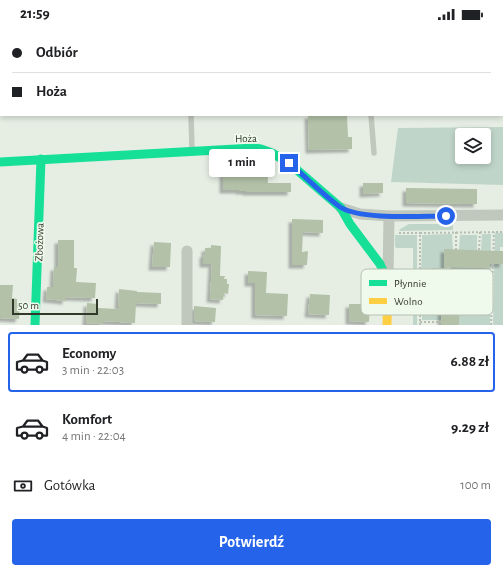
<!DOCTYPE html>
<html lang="pl">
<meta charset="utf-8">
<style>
:root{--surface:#fff;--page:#f6f6f6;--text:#202124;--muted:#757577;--line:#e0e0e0;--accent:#2563eb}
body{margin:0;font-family:"Alegreya Sans",sans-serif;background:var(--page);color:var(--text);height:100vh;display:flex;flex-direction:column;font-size:15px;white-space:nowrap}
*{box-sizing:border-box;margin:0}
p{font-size:13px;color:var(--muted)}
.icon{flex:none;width:22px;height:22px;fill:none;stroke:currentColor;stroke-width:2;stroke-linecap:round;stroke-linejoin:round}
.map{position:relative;height:297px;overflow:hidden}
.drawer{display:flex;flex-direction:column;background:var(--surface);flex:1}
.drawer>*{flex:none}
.banner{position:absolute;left:0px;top:0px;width:503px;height:88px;box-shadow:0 2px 6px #0003;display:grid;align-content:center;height:88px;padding:0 12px;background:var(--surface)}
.controls{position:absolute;left:455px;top:100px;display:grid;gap:8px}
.controls a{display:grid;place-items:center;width:36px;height:36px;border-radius:4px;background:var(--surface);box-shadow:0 2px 6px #0003;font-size:20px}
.scale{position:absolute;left:12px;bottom:10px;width:86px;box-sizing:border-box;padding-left:4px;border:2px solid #31392b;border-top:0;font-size:11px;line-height:14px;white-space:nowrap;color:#31392b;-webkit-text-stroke:3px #effaed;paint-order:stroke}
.end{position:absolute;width:18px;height:18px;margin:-9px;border:5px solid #2563eb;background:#fff;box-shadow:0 0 0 2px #fff}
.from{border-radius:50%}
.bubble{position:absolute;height:28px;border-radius:4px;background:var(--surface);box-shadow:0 2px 6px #0003;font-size:13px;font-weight:700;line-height:28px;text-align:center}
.banner b{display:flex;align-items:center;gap:14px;height:38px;font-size:15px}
.banner b+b{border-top:1px solid var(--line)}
.banner i{width:10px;height:10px;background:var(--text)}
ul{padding:7px 0 0;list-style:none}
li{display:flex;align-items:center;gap:12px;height:60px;margin:0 8px 6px;padding:0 4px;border:2px solid transparent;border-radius:4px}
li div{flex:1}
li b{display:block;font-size:15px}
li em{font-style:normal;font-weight:700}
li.on{border-color:var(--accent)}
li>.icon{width:36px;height:36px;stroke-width:1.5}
.pay{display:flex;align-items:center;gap:10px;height:44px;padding:0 12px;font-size:15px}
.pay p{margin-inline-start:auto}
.primary-button{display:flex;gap:8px;margin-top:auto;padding:8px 12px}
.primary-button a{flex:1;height:46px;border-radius:4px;background:var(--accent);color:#fff;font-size:16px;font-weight:700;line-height:46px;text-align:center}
.status{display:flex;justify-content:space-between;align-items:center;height:28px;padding:0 20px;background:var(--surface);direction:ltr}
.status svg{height:11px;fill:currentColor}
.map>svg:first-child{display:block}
.green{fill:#c0d5ca;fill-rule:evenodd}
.building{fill:#b2c1a7;filter:url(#shadow)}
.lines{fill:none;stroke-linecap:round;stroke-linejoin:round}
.path{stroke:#b6beb4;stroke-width:2;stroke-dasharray:2 2;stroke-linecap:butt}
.lane{stroke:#c0c7bd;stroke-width:5.5}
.street{stroke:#c0c7bd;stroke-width:11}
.fast{stroke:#16e098;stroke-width:9}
.slow{stroke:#ffcf43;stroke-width:9}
.route{stroke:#2563eb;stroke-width:5}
.labels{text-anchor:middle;stroke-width:3.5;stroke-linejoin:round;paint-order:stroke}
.street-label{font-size:11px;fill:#31392b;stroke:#effaed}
.key{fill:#effaed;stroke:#b6c0b3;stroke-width:1}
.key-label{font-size:11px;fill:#31392b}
</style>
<div class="status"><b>21:59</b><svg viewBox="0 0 49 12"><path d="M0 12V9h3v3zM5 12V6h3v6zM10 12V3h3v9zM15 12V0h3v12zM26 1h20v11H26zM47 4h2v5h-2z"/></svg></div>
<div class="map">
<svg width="503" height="297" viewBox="0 0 503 297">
<defs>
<filter id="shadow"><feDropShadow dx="-3.5" dy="3.5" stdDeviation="1" flood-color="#0004"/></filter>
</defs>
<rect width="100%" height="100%" fill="#e6eee4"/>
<g class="green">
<polygon points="10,0 503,0 503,26 502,26 502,1 10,1"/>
<path d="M 503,99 L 503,157 L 391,154 L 398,100 ZM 462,107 L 484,107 L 484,129 L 462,129 Z"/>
<polygon points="409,196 453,196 453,202 399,203 400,201"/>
<polygon points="495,205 503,205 503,219 500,219 500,236 503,236 503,297 493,297"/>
<polygon points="452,206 453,222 444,222 444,241 433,240 432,249 421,249 422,207"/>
<polygon points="482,206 491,206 490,263 422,262 422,254 432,254 432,259 450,260 451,239 489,240 490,223 481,222"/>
<polygon points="395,207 417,207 417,247 413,247 413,220 396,220 395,218"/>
<polygon points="460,207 477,207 477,222 459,222"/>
<polygon points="422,265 490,266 490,297 459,297 459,269 442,269 441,278 422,277"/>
<rect x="413" y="266" width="4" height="31"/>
<polygon points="422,282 441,283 441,292 422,292"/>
</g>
<g class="building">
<polygon points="308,87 347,87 348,109 352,109 352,121 309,122"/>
<polygon points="267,135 268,155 291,155 291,164 246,164 246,163 239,163 239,162 223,162 223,136"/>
<polygon points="363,155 383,155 383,165 363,166"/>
<polygon points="406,160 477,161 477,176 406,175"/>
<polygon points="292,191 323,192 323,205 303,204 302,224 308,223 307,237 292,237"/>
<polygon points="58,212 74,212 74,240 77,240 76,254 96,255 95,270 66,269 66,273 46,271 47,259 53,259 54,239 58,239"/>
<polygon points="154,214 171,215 170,239 152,239"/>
<polygon points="211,217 221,218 220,248 225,248 224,251 227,251 227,256 229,256 228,266 224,265 223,272 210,271 212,236 203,236 203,226 205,226 205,220 211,220"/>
<polygon points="444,221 503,223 503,236 490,236 489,240 444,239"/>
<polygon points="432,240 451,241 450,269 460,269 459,297 441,297 442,260 432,259"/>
<polygon points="248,243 267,244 266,265 288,266 287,288 255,287 255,255 248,255"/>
<polygon points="0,257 13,257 12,270 17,271 17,275 20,275 19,291 0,290"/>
<polygon points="119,261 137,263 137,264 161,265 161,276 136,275 135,295 103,293 103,296 86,295 87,275 98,276 98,280 118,281"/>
<polygon points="310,266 330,267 329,287 308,286"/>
<polygon points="349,276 370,276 369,294 349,293"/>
<polygon points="194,278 216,280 215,294 194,293"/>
</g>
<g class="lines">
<g class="path">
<polyline points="25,0 25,1"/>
<polyline points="115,0 115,1"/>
<polyline points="218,0 218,1"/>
<polyline points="368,1 368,0"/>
<polyline points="502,18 503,18"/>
<polyline points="456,204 456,222"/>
<polyline points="399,205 420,205"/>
<polyline points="479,222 480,204"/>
<polyline points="420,251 432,251"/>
<polyline points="420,263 492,264"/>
<polyline points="420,279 441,280"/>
<polyline points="420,294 441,294"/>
<polyline points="420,297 420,205 503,204"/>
<polyline points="491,297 494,204"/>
</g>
<g class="lane">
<polyline points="191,87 192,122"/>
<polyline points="371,87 374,125"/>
</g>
<g class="street">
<polyline points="341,180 360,186 389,188 503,187"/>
<polyline points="388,249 389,188"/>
<polyline points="187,297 187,223"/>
</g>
<g class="fast">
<polyline points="0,134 254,120 261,121 272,125 289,135 341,180 350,196 380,236 384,245"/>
<polyline points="35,297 41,131"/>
</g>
<polyline class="slow" points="384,245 388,253 387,297"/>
</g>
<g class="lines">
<path class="route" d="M 289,135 C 306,149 322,166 340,179 C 360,192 420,188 446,188"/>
</g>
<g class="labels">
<g class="street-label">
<text transform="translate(246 110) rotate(-1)" y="4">Hoża</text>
<text transform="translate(39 214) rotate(-88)" y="4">Zbożowa</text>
</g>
</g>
<rect x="361" y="241" width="132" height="46" rx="6" class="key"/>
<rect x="369" y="252" width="18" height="6" fill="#16e098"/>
<rect x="369" y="270" width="18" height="6" fill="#ffcf43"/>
<g class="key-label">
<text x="394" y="259">Płynnie</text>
<text x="394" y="277">Wolno</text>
</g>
</svg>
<div class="controls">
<a><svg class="icon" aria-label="layers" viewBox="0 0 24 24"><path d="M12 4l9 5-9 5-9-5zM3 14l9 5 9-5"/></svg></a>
</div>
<div class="scale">50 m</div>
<i class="end from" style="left:446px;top:188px"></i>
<i class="end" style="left:289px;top:135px"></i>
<div class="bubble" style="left:209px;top:121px;width:66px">1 min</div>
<div class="banner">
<b><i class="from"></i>Odbiór</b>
<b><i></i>Hoża</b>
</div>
</div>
<section class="drawer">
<ul>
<li class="on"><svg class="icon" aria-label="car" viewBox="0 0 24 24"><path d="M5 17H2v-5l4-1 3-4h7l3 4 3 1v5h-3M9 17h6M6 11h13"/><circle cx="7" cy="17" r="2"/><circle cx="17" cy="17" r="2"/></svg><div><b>Economy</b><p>3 min · 22:03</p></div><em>6.88 zł</em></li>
<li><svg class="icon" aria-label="car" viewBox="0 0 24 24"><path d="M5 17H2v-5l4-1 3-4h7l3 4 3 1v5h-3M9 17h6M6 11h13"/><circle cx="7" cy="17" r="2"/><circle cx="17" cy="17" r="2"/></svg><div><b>Komfort</b><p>4 min · 22:04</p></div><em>9.29 zł</em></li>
</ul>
<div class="pay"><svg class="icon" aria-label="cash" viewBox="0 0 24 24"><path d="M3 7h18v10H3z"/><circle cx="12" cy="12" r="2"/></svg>Gotówka<p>100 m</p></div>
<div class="primary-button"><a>Potwierdź</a></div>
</section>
